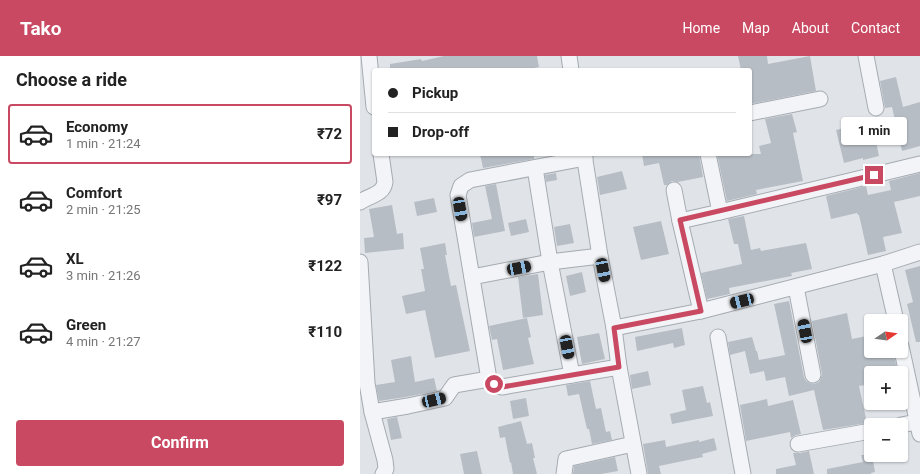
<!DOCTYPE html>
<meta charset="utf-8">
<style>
:root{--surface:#fff;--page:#f6f6f6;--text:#222;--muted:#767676;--line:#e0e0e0;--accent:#c94962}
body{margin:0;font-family:Roboto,sans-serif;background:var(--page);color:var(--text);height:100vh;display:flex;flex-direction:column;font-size:15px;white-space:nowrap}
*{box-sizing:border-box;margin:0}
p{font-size:13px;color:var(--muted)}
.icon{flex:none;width:22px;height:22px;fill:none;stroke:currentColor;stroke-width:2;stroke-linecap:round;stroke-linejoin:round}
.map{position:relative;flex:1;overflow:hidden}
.side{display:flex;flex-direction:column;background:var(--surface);width:360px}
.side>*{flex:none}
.top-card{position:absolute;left:12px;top:12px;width:380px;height:88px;border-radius:4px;box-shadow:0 1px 3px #0004;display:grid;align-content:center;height:88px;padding:0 16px;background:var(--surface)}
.needle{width:26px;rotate:77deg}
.tools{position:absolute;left:504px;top:258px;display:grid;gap:8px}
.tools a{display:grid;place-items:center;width:44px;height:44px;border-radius:4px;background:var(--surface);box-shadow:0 1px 3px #0004;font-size:20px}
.end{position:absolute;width:18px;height:18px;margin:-9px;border:5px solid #c94962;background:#fff;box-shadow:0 0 0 2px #fff}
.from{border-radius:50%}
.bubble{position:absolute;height:28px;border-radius:4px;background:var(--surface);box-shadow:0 1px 3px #0004;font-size:13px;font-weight:700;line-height:28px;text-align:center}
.car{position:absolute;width:12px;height:24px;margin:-12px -6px;border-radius:5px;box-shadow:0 0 3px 1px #0007;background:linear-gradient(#222 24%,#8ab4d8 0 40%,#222 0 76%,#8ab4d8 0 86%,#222 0)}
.top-card b{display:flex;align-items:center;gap:14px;height:38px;font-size:15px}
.top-card b+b{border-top:1px solid var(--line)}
.top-card i{width:10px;height:10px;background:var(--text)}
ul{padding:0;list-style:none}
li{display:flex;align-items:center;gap:12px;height:60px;margin:0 8px 6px;padding:0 8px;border:2px solid transparent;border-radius:4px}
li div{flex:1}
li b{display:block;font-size:15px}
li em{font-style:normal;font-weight:700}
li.current{border-color:var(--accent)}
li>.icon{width:36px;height:36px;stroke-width:1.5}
h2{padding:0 16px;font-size:18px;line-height:48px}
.cta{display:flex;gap:8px;margin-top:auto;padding:8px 16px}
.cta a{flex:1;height:46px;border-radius:4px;background:var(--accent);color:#fff;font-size:16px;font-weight:700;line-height:46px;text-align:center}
header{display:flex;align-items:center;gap:24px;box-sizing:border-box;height:56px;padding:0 20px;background:var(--accent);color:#fff}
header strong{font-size:19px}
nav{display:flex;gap:22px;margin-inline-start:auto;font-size:14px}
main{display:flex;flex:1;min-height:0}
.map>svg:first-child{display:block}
.building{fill:#b7bdc5}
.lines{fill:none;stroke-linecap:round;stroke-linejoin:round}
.minor-casing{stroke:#a5abb2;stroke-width:17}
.minor{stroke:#f3f4f7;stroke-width:15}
.route{stroke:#c94962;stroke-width:5}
</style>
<header>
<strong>Tako</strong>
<nav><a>Home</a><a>Map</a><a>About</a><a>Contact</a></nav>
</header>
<main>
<section class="side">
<h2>Choose a ride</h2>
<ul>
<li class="current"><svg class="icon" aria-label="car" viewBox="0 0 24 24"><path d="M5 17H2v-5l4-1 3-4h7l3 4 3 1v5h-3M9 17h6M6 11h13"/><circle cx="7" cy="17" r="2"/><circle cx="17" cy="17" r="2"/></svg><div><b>Economy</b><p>1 min · 21:24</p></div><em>₹72</em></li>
<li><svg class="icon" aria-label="car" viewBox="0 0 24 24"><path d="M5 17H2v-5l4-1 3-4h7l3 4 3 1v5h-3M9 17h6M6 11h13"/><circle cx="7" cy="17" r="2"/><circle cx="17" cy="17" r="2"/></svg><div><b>Comfort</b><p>2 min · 21:25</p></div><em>₹97</em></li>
<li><svg class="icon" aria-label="car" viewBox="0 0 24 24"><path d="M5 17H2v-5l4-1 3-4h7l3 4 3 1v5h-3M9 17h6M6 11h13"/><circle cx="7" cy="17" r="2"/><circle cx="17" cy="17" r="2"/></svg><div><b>XL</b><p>3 min · 21:26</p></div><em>₹122</em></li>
<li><svg class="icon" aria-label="car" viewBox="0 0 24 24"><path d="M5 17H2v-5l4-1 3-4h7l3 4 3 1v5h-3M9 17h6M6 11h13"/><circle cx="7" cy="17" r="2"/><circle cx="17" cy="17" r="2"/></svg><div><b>Green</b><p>4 min · 21:27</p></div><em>₹110</em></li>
</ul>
<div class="cta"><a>Confirm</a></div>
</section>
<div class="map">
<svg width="560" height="418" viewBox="0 0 560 418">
<rect width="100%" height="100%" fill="#e0e4e8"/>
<g class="building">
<polygon points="84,0 177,0 179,11 164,14 158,14 158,12 148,14 30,14 30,8 61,3 62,5"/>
<polygon points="378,0 407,0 408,8 450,0 456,35 390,48 390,14 381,14"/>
<polygon points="536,21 543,51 560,46 560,90 542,95 532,51 525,52 520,25"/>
<polygon points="432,58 437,76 433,77 443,125 396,134 397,138 367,145 357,98 401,98 399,90 411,87 405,63"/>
<polygon points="489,71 491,77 513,72 519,100 503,104 503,102 484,107 476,74"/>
<polygon points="120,98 174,98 174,103 123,112"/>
<polygon points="282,98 339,98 343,121 318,126 312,125 307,129 304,129 299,107 284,110"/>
<polygon points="262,115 267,133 240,139 237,121"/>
<polygon points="196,117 197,124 186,126 185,119"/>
<polygon points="560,117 560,140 534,146 542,177 523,181 526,195 508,199 499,159 498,159 497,157 471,163 466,140 506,130 508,139 531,134 529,125"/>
<polygon points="136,128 145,175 114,181 112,167 132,163 125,130"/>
<polygon points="74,142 77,156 57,160 54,146"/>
<polygon points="32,149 37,178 43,177 44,193 5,197 4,182 14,181 9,153"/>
<polygon points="384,160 391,194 400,192 401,195 446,187 452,213 431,217 432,220 369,232 370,238 347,243 341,217 382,208 378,188 374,188 368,163"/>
<polygon points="166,163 169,176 151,180 148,167"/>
<polygon points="301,165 309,198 281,204 273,171"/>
<polygon points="210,168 214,187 197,190 194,171"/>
<polygon points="85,187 87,199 85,199 91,230 96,229 110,295 75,302 65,254 46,258 42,240 65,235 61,213 64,213 60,192"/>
<polygon points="560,210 560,286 556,286 547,248 553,246 545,214"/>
<polygon points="222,216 226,236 210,240 206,220"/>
<polygon points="178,218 183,259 163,262 158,221"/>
<polygon points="429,245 444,321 446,325 450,327 454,328 459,326 461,322 462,318 452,265 487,257 492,283 511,279 511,295 533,295 538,317 511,317 511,328 499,330 507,367 463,374 454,334 429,340 425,321 406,325 404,315 390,318 385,295 370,299 368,286 392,281 396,295 397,295 399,304 425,299 414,248"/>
<polygon points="167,262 171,281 168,282 174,308 143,314 137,283 132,284 129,270"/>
<polygon points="322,272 325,289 314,292 313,287 277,295 275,281"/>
<polygon points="239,277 245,303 222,308 217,281"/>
<polygon points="51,300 55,326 74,322 77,335 46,341 19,345 16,329 35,326 31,304"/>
<polygon points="288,315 291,329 272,333 270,319"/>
<polygon points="230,325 236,353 241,352 246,376 250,375 252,384 232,388 229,373 227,373 219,338 208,340 206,329"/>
<polygon points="343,330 347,347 350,346 353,360 312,368 310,358 326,354 322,334"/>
<polygon points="166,342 169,360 153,363 150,345"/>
<polygon points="407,343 408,350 433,344 441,378 436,379 431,382 430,376 386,385 380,349"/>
<polygon points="37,361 42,382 31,384 27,363"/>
<polygon points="161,365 167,388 172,387 175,402 173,402 177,418 153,418 151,406 150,407 145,381 140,382 138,371"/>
<polygon points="354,382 357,394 342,398 343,401 299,410 301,418 288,418 283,388 305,384 306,391 339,384 339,386"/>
<polygon points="117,395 122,418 104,418 100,398"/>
<polygon points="449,395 454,418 416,418 416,413 436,409 433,397 440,397"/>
<polygon points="501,399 512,399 515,416 511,417 511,418 467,418 467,413 503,406"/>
<polygon points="255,401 258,415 241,418 213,418 214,410"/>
</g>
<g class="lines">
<g class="minor-casing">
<g id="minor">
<polyline points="9,0 14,51"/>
<polyline points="209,0 211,14"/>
<polyline points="506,0 516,52"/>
<polyline points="390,57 460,43"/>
<polyline points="224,98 240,200 254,272 341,255 523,208 560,196"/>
<polyline points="225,102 110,124 101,130 98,139 129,323 134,329 142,331 259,311"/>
<polyline points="175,112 190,206 212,319"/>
<polyline points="314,134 320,165"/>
<path d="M 0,146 C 10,139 23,139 25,126 L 21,98"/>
<polyline points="360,156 560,108"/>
<polyline points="0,206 7,327 12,356 25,404 26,413 23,418"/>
<polyline points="523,208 536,265"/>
<polyline points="112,221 190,206 240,200"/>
<polyline points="436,231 453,319"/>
<polyline points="341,255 320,165 360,156 348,98"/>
<polyline points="254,272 259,311 279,418"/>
<polyline points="358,281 383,418"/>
<polyline points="541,290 560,378"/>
<polyline points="12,356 48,350 85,342 94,329 129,323"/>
<polyline points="541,369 557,366"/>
<polyline points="438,388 511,375"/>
<polyline points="204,418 206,403 273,388"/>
</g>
</g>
<use href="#minor" class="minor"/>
</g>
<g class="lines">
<polyline class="route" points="134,328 142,331 259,311 254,272 341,255 320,164 514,119"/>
</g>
</svg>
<div class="tools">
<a><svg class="needle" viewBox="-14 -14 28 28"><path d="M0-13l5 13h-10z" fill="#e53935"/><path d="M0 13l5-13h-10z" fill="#767676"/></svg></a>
<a>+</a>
<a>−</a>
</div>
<i class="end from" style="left:134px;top:328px"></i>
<i class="end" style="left:514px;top:119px"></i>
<div class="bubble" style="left:481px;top:61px;width:66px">1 min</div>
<i class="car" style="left:100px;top:153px;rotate:170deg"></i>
<i class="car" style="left:159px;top:212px;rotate:79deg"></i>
<i class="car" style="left:243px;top:214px;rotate:169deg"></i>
<i class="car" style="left:382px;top:245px;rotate:256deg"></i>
<i class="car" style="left:445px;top:275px;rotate:349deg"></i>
<i class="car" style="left:207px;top:291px;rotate:169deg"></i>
<i class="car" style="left:74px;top:344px;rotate:77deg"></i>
<div class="top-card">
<b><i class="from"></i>Pickup</b>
<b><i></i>Drop-off</b>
</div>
</div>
</main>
